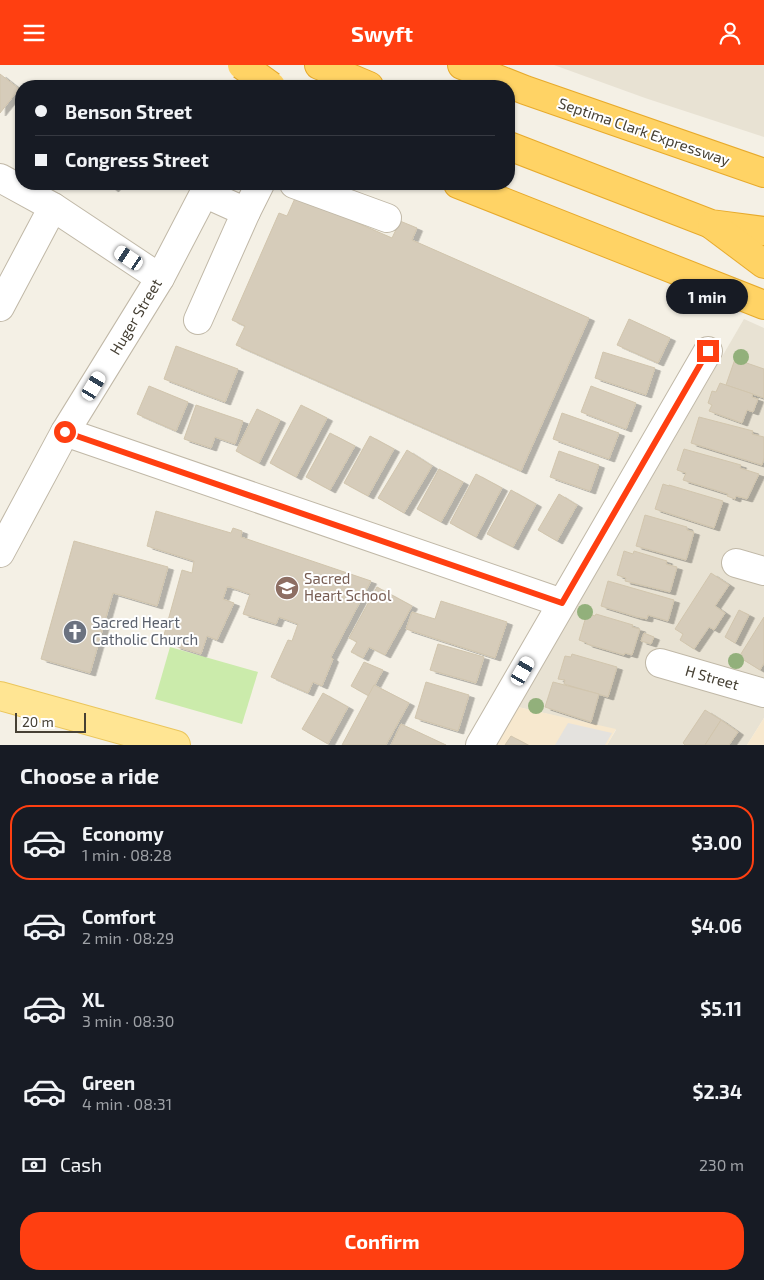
<!DOCTYPE html>
<meta charset="utf-8">
<style>
:root{--surface:#171b24;--page:#20242c;--text:#f1f3f6;--muted:#9ea1a6;--line:#363941;--accent:#ff3f11}
body{margin:0;font-family:"Exo 2",sans-serif;background:var(--page);color:var(--text);height:100vh;display:flex;flex-direction:column;font-size:19px;white-space:nowrap}
*{box-sizing:border-box;margin:0}
p{font-size:16px;color:var(--muted)}
.icon{flex:none;width:28px;height:28px;fill:none;stroke:currentColor;stroke-width:2;stroke-linecap:round;stroke-linejoin:round}
.map{position:relative;height:680px;overflow:hidden}
.sheet{display:flex;flex-direction:column;background:var(--surface);flex:1}
.sheet>*{flex:none}
.hud{position:absolute;left:15px;top:15px;width:500px;height:110px;border-radius:20px;box-shadow:0 1px 4px #0004;display:grid;align-content:center;height:110px;padding:0 20px;background:var(--surface)}
.scale{position:absolute;left:15px;bottom:12px;width:71px;box-sizing:border-box;padding-left:5px;border:2px solid #464034;border-top:0;font-size:14px;line-height:18px;white-space:nowrap;color:#464034;-webkit-text-stroke:4px #fff;paint-order:stroke}
.end{position:absolute;width:22px;height:22px;margin:-11px;border:6px solid #ff3f11;background:#fff;box-shadow:0 0 0 2px #fff}
.from{border-radius:50%}
.bubble{position:absolute;height:35px;border-radius:18px;background:var(--surface);box-shadow:0 1px 4px #0004;font-size:16px;font-weight:700;line-height:35px;text-align:center}
.car{position:absolute;width:15px;height:30px;margin:-15px -8px;border-radius:6px;box-shadow:0 0 4px 1px #0007;background:linear-gradient(#fff 24%,#345 0 40%,#fff 0 76%,#345 0 86%,#fff 0)}
.hud b{display:flex;align-items:center;gap:18px;height:48px;font-size:19px}
.hud b+b{border-top:1px solid var(--line)}
.hud i{width:12px;height:12px;background:var(--text)}
ul{padding:0;list-style:none}
li{display:flex;align-items:center;gap:15px;height:75px;margin:0 10px 8px;padding:0 10px;border:2px solid transparent;border-radius:20px}
li div{flex:1}
li b{display:block;font-size:19px}
li em{font-style:normal;font-weight:700}
li.current{border-color:var(--accent)}
li>.icon{width:45px;height:45px;stroke-width:1.5}
h2{padding:0 20px;font-size:22px;line-height:60px}
.pay{display:flex;align-items:center;gap:12px;height:55px;padding:0 20px;font-size:19px}
.pay p{margin-inline-start:auto}
.primary-button{display:flex;gap:10px;margin-top:auto;padding:10px 20px}
.primary-button a{flex:1;height:58px;border-radius:20px;background:var(--accent);color:#fff;font-size:20px;font-weight:700;line-height:58px;text-align:center}
header{display:flex;justify-content:space-between;align-items:center;height:65px;padding:0 20px;background:var(--accent);color:#fff;font-size:22px;font-weight:700}
.map>svg:first-child{display:block}
.residential{fill:#e8e2d3}
.commercial{fill:#f7e8ce}
.green{fill:#cbebab}
.parking{fill:#e4e2de}
.building{fill:#d6ccba;stroke:#d1c5ad;filter:url(#shadow)}
.lines{fill:none;stroke-linecap:round;stroke-linejoin:round}
.minor-casing{stroke:#c0b8a7;stroke-width:30}
.major-casing{stroke:#ebc65c;stroke-width:30}
.highway-casing{stroke:#e7aa2c;stroke-width:30}
.minor{stroke:#fff;stroke-width:28}
.major{stroke:#ffe593;stroke-width:28}
.highway{stroke:#ffd365;stroke-width:28}
.highway-bridge-casing{stroke:#e7aa2c;stroke-width:30;stroke-linecap:butt}
.highway-bridge{stroke:#ffd365;stroke-width:28}
.tree{fill:#92b07b}
.route{stroke:#ff3f11;stroke-width:6}
.labels{text-anchor:middle;stroke-width:4;stroke-linejoin:round;paint-order:stroke}
.street-label{font-size:15px;fill:#464034;stroke:#fff}
.education-label{font-size:15px;fill:#785e54;stroke:#fff;text-anchor:start}
.worship-label{font-size:15px;fill:#5b616d;stroke:#fff;text-anchor:start}
</style>
<header><svg class="icon" aria-label="menu" viewBox="0 0 24 24"><path d="M4 6h16M4 12h16M4 18h16"/></svg>Swyft<svg class="icon" aria-label="person" viewBox="0 0 24 24"><circle cx="12" cy="8" r="4"/><path d="M4 21q1-7 8-7t8 7"/></svg></header>
<div class="map">
<svg width="764" height="680" viewBox="0 0 764 680">
<defs>
<filter id="shadow"><feDropShadow dx="5.5" dy="3" stdDeviation="0" flood-color="#0004"/></filter>
</defs>
<rect width="100%" height="100%" fill="#f4f0e5"/>
<g class="residential">
<polygon points="554,0 764,0 764,72 645,33"/>
<polygon points="744,254 764,263 764,491 740,484 731,506 764,516 764,653 747,680 607,680 616,665 518,642"/>
</g>
<g class="commercial">
<polygon points="518,642 616,664 607,680 496,680"/>
<polygon points="764,653 764,680 747,680"/>
</g>
<polygon class="green" points="170,582 258,607 242,659 155,634"/>
<polygon class="parking" points="568,658 612,668 605,680 555,680"/>
<g class="building">
<polygon points="0,9 19,24 0,48"/>
<polygon points="107,119 117,119 113,124"/>
<polygon points="296,131 392,173 400,156 417,163 412,175 589,253 521,406 236,280 245,261 232,255 279,148 287,151"/>
<polygon points="629,254 670,273 658,298 617,280"/>
<polygon points="176,281 238,304 225,337 164,314"/>
<polygon points="603,287 655,303 646,330 595,313"/>
<polygon points="735,294 764,304 764,333 726,320"/>
<polygon points="720,318 753,329 752,332 758,334 753,347 747,345 742,358 709,346 712,340 708,338 712,326 716,327"/>
<polygon points="149,321 188,337 176,366 137,349"/>
<polygon points="591,321 636,338 626,364 581,347"/>
<polygon points="196,340 243,356 235,379 215,372 211,383 184,374"/>
<polygon points="301,340 327,353 296,412 270,398"/>
<polygon points="257,344 280,355 259,398 236,386"/>
<polygon points="562,348 619,368 609,394 553,374"/>
<polygon points="699,352 753,366 752,369 764,372 764,393 762,400 691,378"/>
<polygon points="330,368 355,381 330,425 306,412"/>
<polygon points="370,371 394,384 368,431 344,418"/>
<polygon points="684,384 741,400 740,403 759,409 747,434 736,431 735,434 727,431 728,429 683,415 686,408 677,405"/>
<polygon points="407,385 432,401 404,448 378,433"/>
<polygon points="559,386 599,400 590,426 550,412"/>
<polygon points="439,404 463,417 441,457 417,444"/>
<polygon points="476,409 502,423 476,472 450,458"/>
<polygon points="663,419 669,421 669,420 723,436 714,463 655,444"/>
<polygon points="511,425 536,439 513,482 487,469"/>
<polygon points="559,429 577,440 557,476 538,465"/>
<polygon points="156,446 231,468 233,463 242,466 241,472 371,516 331,592 333,594 322,621 313,617 308,628 271,612 288,575 292,576 298,559 279,552 276,559 243,549 250,529 230,522 227,522 223,534 234,538 217,575 207,571 201,589 175,581 176,574 164,570 182,505 192,508 194,496 147,481"/>
<polygon points="645,450 687,462 687,465 694,467 686,495 636,481"/>
<polygon points="74,476 168,502 157,541 113,528 90,608 41,594"/>
<polygon points="624,486 633,489 634,486 667,496 666,499 677,502 670,527 625,516 626,513 617,510"/>
<polygon points="711,508 729,520 715,541 725,548 714,565 709,562 694,584 680,575 683,569 675,564"/>
<polygon points="608,516 674,535 668,556 648,550 647,554 637,552 601,541"/>
<polygon points="377,522 412,541 385,590 369,582 363,593 351,587 357,577 349,573"/>
<polygon points="441,536 507,557 495,593 406,564 412,547 435,554"/>
<polygon points="739,545 749,550 735,578 725,572"/>
<polygon points="587,548 595,551 596,549 633,560 632,562 640,564 632,590 625,588 624,590 587,579 587,578 579,575"/>
<polygon points="764,552 764,598 760,605 739,592"/>
<polygon points="644,568 654,572 651,579 641,576"/>
<polygon points="438,579 484,592 476,618 430,605"/>
<polygon points="572,589 617,602 608,632 564,619 565,615 558,614 565,591 571,592"/>
<polygon points="364,597 383,605 369,631 351,621"/>
<polygon points="426,617 469,630 458,666 415,653"/>
<polygon points="553,617 599,629 591,657 545,642"/>
<polygon points="374,620 409,638 386,680 342,680"/>
<polygon points="323,628 348,642 328,679 302,664"/>
<polygon points="705,645 721,655 705,680 685,680 683,678"/>
<polygon points="721,655 738,667 729,680 705,680"/>
<polygon points="401,659 446,680 391,680"/>
<polygon points="511,671 528,680 505,680"/>
</g>
<g class="lines">
<g class="minor-casing">
<g id="minor">
<polyline points="0,113 53,142 160,213"/>
<polyline points="294,119 387,153"/>
<polyline points="246,147 260,119"/>
<polyline points="0,242 53,142"/>
<polyline points="198,255 246,147 204,128"/>
<polyline points="65,367 562,538"/>
<polyline points="0,488 65,367 160,213 209,119"/>
<polyline points="736,498 764,506"/>
<polyline points="660,598 764,628"/>
<polyline points="480,680 708,286"/>
</g>
</g>
<g class="major-casing">
<polyline id="major" points="0,631 176,680"/>
</g>
<g class="highway-casing">
<g id="highway">
<polyline points="319,0 369,21"/>
<polyline points="462,0 525,25 764,108"/>
<polyline points="509,81 711,159 764,166"/>
<polyline points="458,119 764,240"/>
<polyline points="712,160 764,199"/>
</g>
</g>
<use href="#minor" class="minor"/>
<use href="#major" class="major"/>
<use href="#highway" class="highway"/>
<g class="highway-bridge-casing">
<polyline id="highway-bridge" points="242,0 271,21"/>
</g>
<use href="#highway-bridge" class="highway-bridge"/>
</g>
<g class="tree">
<circle cx="741" cy="292" r="8"/>
<circle cx="585" cy="547" r="8"/>
<circle cx="736" cy="596" r="8"/>
<circle cx="536" cy="641" r="8"/>
</g>
<g class="lines">
<polyline class="route" points="65,367 562,538 708,286"/>
</g>
<defs>
<g id="school-disc" transform="scale(1.25)"><circle r="9.5" fill="#8d6e63" stroke="#fff"/><path d="M0-5L7-2L0 1L-7-2ZM-4 1L0 2.5L4 1V4Q0 6-4 4Z" fill="#fff"/></g>
<g id="church-disc" transform="scale(1.25)"><circle r="9.5" fill="#6b7280" stroke="#fff"/><path d="M-1.2-6h2.4v3.5h3.3v2.4h-3.3V6h-2.4V-.1h-3.3v-2.4h3.3Z" fill="#fff"/></g>
</defs>
<g fill-rule="evenodd">
<use href="#school-disc" x="287" y="523"/>
<use href="#church-disc" x="75" y="567"/>
</g>
<g class="labels">
<g class="street-label">
<text transform="translate(644 67) rotate(19)" y="5">Septima Clark Expressway</text>
<text transform="translate(136 252) rotate(-59)" y="5">Huger Street</text>
<text transform="translate(712 613) rotate(16)" y="5">H Street</text>
</g>
<g class="education-label">
<text x="304" y="519">Sacred<tspan x="304" dy="17">Heart School</tspan></text>
</g>
<g class="worship-label">
<text x="92" y="563">Sacred Heart<tspan x="92" dy="17">Catholic Church</tspan></text>
</g>
</g>
</svg>
<div class="scale">20 m</div>
<i class="end from" style="left:65px;top:367px"></i>
<i class="end" style="left:708px;top:286px"></i>
<div class="bubble" style="left:666px;top:214px;width:82px">1 min</div>
<i class="car" style="left:129px;top:193px;rotate:304deg"></i>
<i class="car" style="left:94px;top:321px;rotate:31deg"></i>
<i class="car" style="left:523px;top:606px;rotate:30deg"></i>
<div class="hud">
<b><i class="from"></i>Benson Street</b>
<b><i></i>Congress Street</b>
</div>
</div>
<section class="sheet">
<h2>Choose a ride</h2>
<ul>
<li class="current"><svg class="icon" aria-label="car" viewBox="0 0 24 24"><path d="M5 17H2v-5l4-1 3-4h7l3 4 3 1v5h-3M9 17h6M6 11h13"/><circle cx="7" cy="17" r="2"/><circle cx="17" cy="17" r="2"/></svg><div><b>Economy</b><p>1 min · 08:28</p></div><em>$3.00</em></li>
<li><svg class="icon" aria-label="car" viewBox="0 0 24 24"><path d="M5 17H2v-5l4-1 3-4h7l3 4 3 1v5h-3M9 17h6M6 11h13"/><circle cx="7" cy="17" r="2"/><circle cx="17" cy="17" r="2"/></svg><div><b>Comfort</b><p>2 min · 08:29</p></div><em>$4.06</em></li>
<li><svg class="icon" aria-label="car" viewBox="0 0 24 24"><path d="M5 17H2v-5l4-1 3-4h7l3 4 3 1v5h-3M9 17h6M6 11h13"/><circle cx="7" cy="17" r="2"/><circle cx="17" cy="17" r="2"/></svg><div><b>XL</b><p>3 min · 08:30</p></div><em>$5.11</em></li>
<li><svg class="icon" aria-label="car" viewBox="0 0 24 24"><path d="M5 17H2v-5l4-1 3-4h7l3 4 3 1v5h-3M9 17h6M6 11h13"/><circle cx="7" cy="17" r="2"/><circle cx="17" cy="17" r="2"/></svg><div><b>Green</b><p>4 min · 08:31</p></div><em>$2.34</em></li>
</ul>
<div class="pay"><svg class="icon" aria-label="cash" viewBox="0 0 24 24"><path d="M3 7h18v10H3z"/><circle cx="12" cy="12" r="2"/></svg>Cash<p>230 m</p></div>
<div class="primary-button"><a>Confirm</a></div>
</section>
